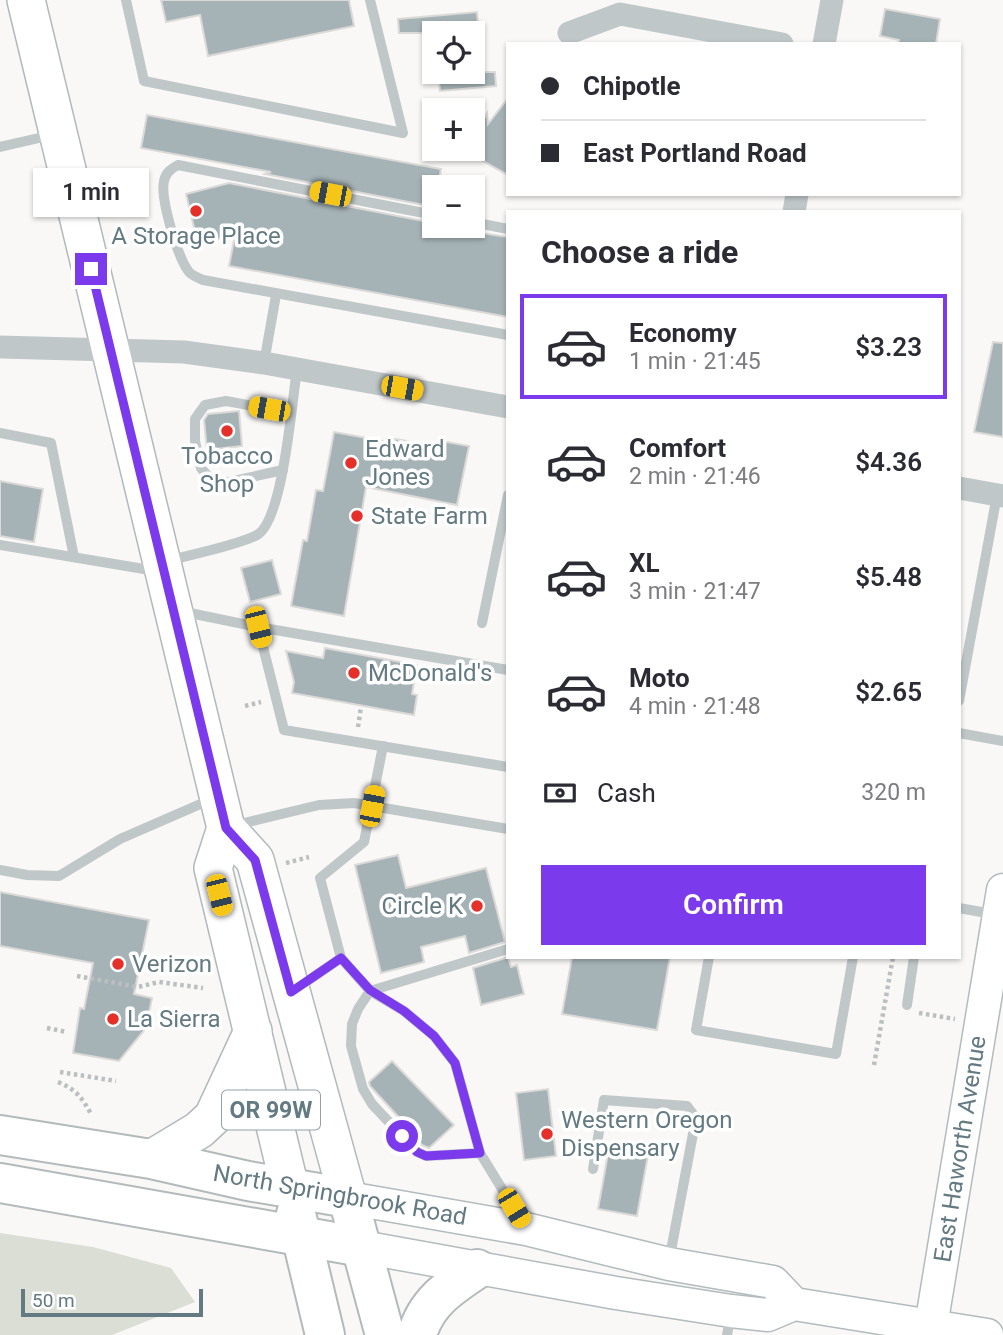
<!DOCTYPE html>
<meta charset="utf-8">
<style>
:root{--surface:#fff;--page:#f7f7f7;--text:#2b2b33;--muted:#7c7c81;--line:#e1e1e2;--accent:#7c3aed}
body{margin:0;font-family:Roboto,sans-serif;background:var(--page);color:var(--text);height:100vh;display:flex;flex-direction:column;font-size:26px;white-space:nowrap}
*{box-sizing:border-box;margin:0}
p{font-size:23px;color:var(--muted)}
.icon{flex:none;width:38px;height:38px;fill:none;stroke:currentColor;stroke-width:2;stroke-linecap:round;stroke-linejoin:round}
.map{position:relative;flex:1;overflow:hidden}
.side{position:absolute;left:506px;top:210px;width:455px;height:749px;display:flex;flex-direction:column;background:var(--surface);border-radius:0px;box-shadow:0 2px 5px #0004}
.side>*{flex:none}
.top-card{position:absolute;left:506px;top:42px;width:455px;height:154px;border-radius:0px;box-shadow:0 2px 5px #0004;display:grid;align-content:center;height:154px;padding:0 35px;background:var(--surface)}
.controls{position:absolute;left:422px;top:21px;display:grid;gap:14px}
.controls a{display:grid;place-items:center;width:63px;height:63px;border-radius:0px;background:var(--surface);box-shadow:0 2px 5px #0004;font-size:35px}
.scale{position:absolute;left:21px;bottom:18px;width:182px;box-sizing:border-box;padding-left:7px;border:4px solid #637a82;border-top:0;font-size:19px;line-height:24px;white-space:nowrap;color:#637a82;-webkit-text-stroke:5px #fff;paint-order:stroke}
.end{position:absolute;width:32px;height:32px;margin:-16px;border:9px solid #7c3aed;background:#fff;box-shadow:0 0 0 4px #fff}
.from{border-radius:50%}
.bubble{position:absolute;height:49px;border-radius:0px;background:var(--surface);box-shadow:0 2px 5px #0004;font-size:23px;font-weight:600;line-height:49px;text-align:center}
.car{position:absolute;width:21px;height:42px;margin:-21px -10px;border-radius:9px;box-shadow:0 0 5px 2px #0007;background:linear-gradient(#f5c518 24%,#345 0 40%,#f5c518 0 76%,#345 0 86%,#f5c518 0)}
.top-card b{display:flex;align-items:center;gap:24px;height:66px;font-size:26px}
.top-card b+b{border-top:2px solid var(--line)}
.top-card i{width:18px;height:18px;background:var(--text)}
ul{padding:0;list-style:none}
li{display:flex;align-items:center;gap:21px;height:105px;margin:0 14px 10px;padding:0 21px;border:4px solid transparent;border-radius:0px}
li div{flex:1}
li b{display:block;font-size:26px}
li em{font-style:normal;font-weight:600}
li.active{border-color:var(--accent)}
li>.icon{width:63px;height:63px;stroke-width:1.5}
h2{padding:0 35px;font-size:32px;line-height:84px}
.pay{display:flex;align-items:center;gap:18px;height:77px;padding:0 35px;font-size:26px}
.pay p{margin-inline-start:auto}
.action{display:flex;gap:14px;margin-top:auto;padding:14px 35px}
.action a{flex:1;height:80px;border-radius:0px;background:var(--accent);color:#fff;font-size:28px;font-weight:600;line-height:80px;text-align:center}
.map>svg:first-child{display:block}
.green{fill:#daded5}
.building{fill:#a6b3b6;stroke:#dbdad8;stroke-width:2}
.lines{fill:none;stroke-linecap:round;stroke-linejoin:round}
.secondary-casing{stroke:#b2bbbe;stroke-width:35}
.primary-casing{stroke:#b1b9bc;stroke-width:40}
.highway-casing{stroke:#b3babc;stroke-width:42}
.path{stroke:#babfc1;stroke-width:4.5;stroke-dasharray:3.5 3.5;stroke-linecap:butt}
.lane{stroke:#c0c7c9;stroke-width:10}
.street{stroke:#c0c7c9;stroke-width:23}
.secondary{stroke:#fff;stroke-width:32}
.primary{stroke:#fff;stroke-width:37}
.highway{stroke:#fff;stroke-width:38}
.route{stroke:#7c3aed;stroke-width:9}
.poi-dot{fill:#e5302a;stroke:#fff;stroke-width:2.5}
.labels{text-anchor:middle;stroke-width:7;stroke-linejoin:round;paint-order:stroke}
.shield{fill:#fff;stroke:#92a2a8;stroke-width:2}
.shield-label{font-size:23px;font-weight:bold;fill:#637a82}
.poi-label{font-size:24px;fill:#637a82;stroke:#fff;text-anchor:start}
.street-label{font-size:24px;fill:#637a82;stroke:#fff}
</style>
<div class="map">
<svg width="1003" height="1335" viewBox="0 0 1003 1335">
<rect width="100%" height="100%" fill="#f9f8f6"/>
<polygon class="green" points="0,1233 93,1247 171,1268 195,1302 112,1335 0,1335"/>
<g class="building">
<polygon points="161,0 349,0 354,26 208,56 200,15 166,22"/>
<polygon points="885,9 940,19 936,44 898,44 899,40 880,36"/>
<polygon points="477,12 479,33 399,33 398,19"/>
<polygon points="438,72 495,72 496,86 440,91"/>
<polygon points="508,98 508,175 466,152 468,149 472,149 472,140 487,113 488,124"/>
<polygon points="147,115 441,169 438,187 434,187 434,207 265,174 271,172 141,148"/>
<polygon points="229,183 434,223 434,226 508,237 508,317 229,266 235,235 198,244 186,194"/>
<polygon points="993,342 1003,343 1003,437 974,432"/>
<polygon points="239,411 242,446 207,450 204,420 208,414"/>
<polygon points="334,432 394,443 395,439 440,447 441,441 469,446 457,505 366,487 344,616 291,606 303,540 307,541 316,490 323,491"/>
<polygon points="0,481 43,489 34,542 0,536"/>
<polygon points="272,560 281,594 250,602 241,568"/>
<polygon points="325,648 417,665 412,694 417,695 414,715 292,693 294,682 286,651 323,658"/>
<polygon points="398,855 406,888 486,868 505,942 469,953 465,936 421,947 424,962 381,973 355,865"/>
<polygon points="0,892 149,920 134,994 152,998 146,1028 119,1061 73,1053 80,1008 84,1009 93,963 0,946"/>
<polygon points="508,957 511,967 517,965 524,994 481,1005 473,968"/>
<polygon points="572,957 670,957 657,1030 562,1014"/>
<polygon points="392,1061 454,1125 429,1148 422,1145 402,1124 404,1123 370,1086 369,1082"/>
<polygon points="548,1089 556,1156 524,1160 516,1093"/>
<polygon points="609,1148 648,1155 637,1216 598,1209"/>
</g>
<g class="lines">
<g class="secondary-casing">
<g id="secondary">
<polyline points="348,1198 526,1229 669,1264 773,1282 794,1304"/>
<polyline points="362,1247 616,1293 731,1311 768,1315 794,1304 987,1335"/>
<polyline points="931,1326 1003,890"/>
</g>
</g>
<g class="primary-casing">
<g id="primary">
<polyline points="26,0 226,828 255,860 348,1198"/>
<polyline points="226,828 213,868 290,1188"/>
<polyline points="151,1159 199,1130 213,1117 253,1031"/>
</g>
</g>
<g class="highway-casing">
<g id="highway">
<polyline points="0,1135 151,1159 248,1181 348,1198 385,1335"/>
<polyline points="0,1183 362,1247"/>
<polyline points="296,1214 325,1335"/>
<path d="M 417,1335 C 426,1302 450,1287 477,1269"/>
</g>
</g>
<g class="path">
<polyline points="245,706 261,702"/>
<polyline points="358,727 361,707"/>
<polyline points="286,863 309,857"/>
<polyline points="77,976 138,987 159,982 203,988"/>
<polyline points="919,1013 955,1019"/>
<polyline points="47,1028 67,1032"/>
<polyline points="874,1065 893,957"/>
<polyline points="60,1072 116,1081"/>
<path d="M 58,1082 C 75,1089 82,1097 91,1114"/>
</g>
<g class="lane">
<polyline points="126,0 144,81 403,133 370,0"/>
<polyline points="0,147 52,135"/>
<path d="M 434,215 L 178,165 C 171,169 166,172 164,181 C 160,199 178,258 189,272 C 193,276 198,278 203,280 L 508,335"/>
<polyline points="472,222 508,229"/>
<polyline points="264,363 276,295"/>
<polyline points="0,433 51,443 74,557"/>
<polyline points="283,470 229,482 212,481 201,468 195,441 195,419 205,405 226,401 291,413"/>
<polyline points="0,545 156,571"/>
<path d="M 168,561 C 192,554 236,546 257,535 C 283,521 292,401 297,369"/>
<polyline points="180,611 258,627 508,670"/>
<polyline points="482,623 508,495"/>
<polyline points="258,627 284,730 508,767"/>
<polyline points="959,701 997,495"/>
<polyline points="959,733 1003,741"/>
<polyline points="232,826 319,805 354,803 508,829"/>
<polyline points="0,870 27,875 59,876 120,839 212,799"/>
<polyline points="959,908 998,915"/>
<polyline points="709,957 696,1030 836,1054 853,957"/>
<polyline points="341,958 320,878 364,842 383,746"/>
<polyline points="296,989 341,958 370,991 404,1011 434,1036 455,1063 480,1153 523,1223"/>
<polyline points="907,1005 914,957"/>
<polyline points="480,1153 426,1156 417,1152 372,1104 363,1089 351,1046 352,1024 358,1009 370,991 508,949"/>
<polyline points="593,1169 604,1100 687,1106 696,1118 669,1261"/>
<polyline points="727,1335 731,1313"/>
</g>
<g class="street">
<polyline points="569,33 620,14 782,44"/>
<polyline points="824,44 832,0"/>
<polyline points="794,212 797,194"/>
<polyline points="0,347 184,352 264,363 508,407"/>
<polyline points="959,488 1003,496"/>
</g>
<use href="#secondary" class="secondary"/>
<use href="#primary" class="primary"/>
<use href="#highway" class="highway"/>
</g>
<g class="lines">
<polyline class="route" points="91,269 226,828 255,860 291,992 341,958 370,990 404,1011 434,1036 455,1063 480,1153 426,1156 417,1152 402,1136"/>
</g>
<g class="poi-dot">
<circle cx="196" cy="211" r="7"/>
<circle cx="227" cy="431" r="7"/>
<circle cx="351" cy="463" r="7"/>
<circle cx="357" cy="516" r="7"/>
<circle cx="354" cy="673" r="7"/>
<circle cx="477" cy="906" r="7"/>
<circle cx="118" cy="964" r="7"/>
<circle cx="113" cy="1019" r="7"/>
<circle cx="547" cy="1134" r="7"/>
</g>
<g class="labels">
<rect class="shield" x="222" y="1090.5" width="98" height="39" rx="5"/>
<g class="shield-label">
<text x="271" y="1118">OR 99W</text>
</g>
<g class="poi-label">
<text x="196" y="244" text-anchor="middle">A Storage Place</text>
<text x="365" y="457">Edward<tspan x="365" dy="28">Jones</tspan></text>
<text x="227" y="464" text-anchor="middle">Tobacco<tspan x="227" dy="28">Shop</tspan></text>
<text x="371" y="524">State Farm</text>
<text x="368" y="681">McDonald's</text>
<text x="463" y="914" text-anchor="end">Circle K</text>
<text x="132" y="972">Verizon</text>
<text x="127" y="1027">La Sierra</text>
<text x="561" y="1128">Western Oregon<tspan x="561" dy="28">Dispensary</tspan></text>
</g>
<g class="street-label">
<text transform="translate(960 1149) rotate(-81)" y="8">East Haworth Avenue</text>
<text transform="translate(340 1195) rotate(10)" y="8">North Springbrook Road</text>
</g>
</g>
</svg>
<div class="controls">
<a><svg class="icon" aria-label="locate" viewBox="0 0 24 24"><circle cx="12" cy="12" r="6"/><path d="M12 2v4M12 18v4M2 12h4M18 12h4"/></svg></a>
<a>+</a>
<a>−</a>
</div>
<div class="scale">50 m</div>
<i class="end from" style="left:402px;top:1136px"></i>
<i class="end" style="left:91px;top:269px"></i>
<div class="bubble" style="left:33px;top:168px;width:116px">1 min</div>
<i class="car" style="left:330px;top:194px;rotate:281deg"></i>
<i class="car" style="left:402px;top:388px;rotate:100deg"></i>
<i class="car" style="left:269px;top:409px;rotate:280deg"></i>
<i class="car" style="left:258px;top:627px;rotate:166deg"></i>
<i class="car" style="left:372px;top:806px;rotate:11deg"></i>
<i class="car" style="left:219px;top:895px;rotate:166deg"></i>
<i class="car" style="left:514px;top:1208px;rotate:149deg"></i>
<div class="top-card">
<b><i class="from"></i>Chipotle</b>
<b><i></i>East Portland Road</b>
</div>
<section class="side">
<h2>Choose a ride</h2>
<ul>
<li class="active"><svg class="icon" aria-label="car" viewBox="0 0 24 24"><path d="M5 17H2v-5l4-1 3-4h7l3 4 3 1v5h-3M9 17h6M6 11h13"/><circle cx="7" cy="17" r="2"/><circle cx="17" cy="17" r="2"/></svg><div><b>Economy</b><p>1 min · 21:45</p></div><em>$3.23</em></li>
<li><svg class="icon" aria-label="car" viewBox="0 0 24 24"><path d="M5 17H2v-5l4-1 3-4h7l3 4 3 1v5h-3M9 17h6M6 11h13"/><circle cx="7" cy="17" r="2"/><circle cx="17" cy="17" r="2"/></svg><div><b>Comfort</b><p>2 min · 21:46</p></div><em>$4.36</em></li>
<li><svg class="icon" aria-label="car" viewBox="0 0 24 24"><path d="M5 17H2v-5l4-1 3-4h7l3 4 3 1v5h-3M9 17h6M6 11h13"/><circle cx="7" cy="17" r="2"/><circle cx="17" cy="17" r="2"/></svg><div><b>XL</b><p>3 min · 21:47</p></div><em>$5.48</em></li>
<li><svg class="icon" aria-label="car" viewBox="0 0 24 24"><path d="M5 17H2v-5l4-1 3-4h7l3 4 3 1v5h-3M9 17h6M6 11h13"/><circle cx="7" cy="17" r="2"/><circle cx="17" cy="17" r="2"/></svg><div><b>Moto</b><p>4 min · 21:48</p></div><em>$2.65</em></li>
</ul>
<div class="pay"><svg class="icon" aria-label="cash" viewBox="0 0 24 24"><path d="M3 7h18v10H3z"/><circle cx="12" cy="12" r="2"/></svg>Cash<p>320 m</p></div>
<div class="action"><a>Confirm</a></div>
</section>
</div>
